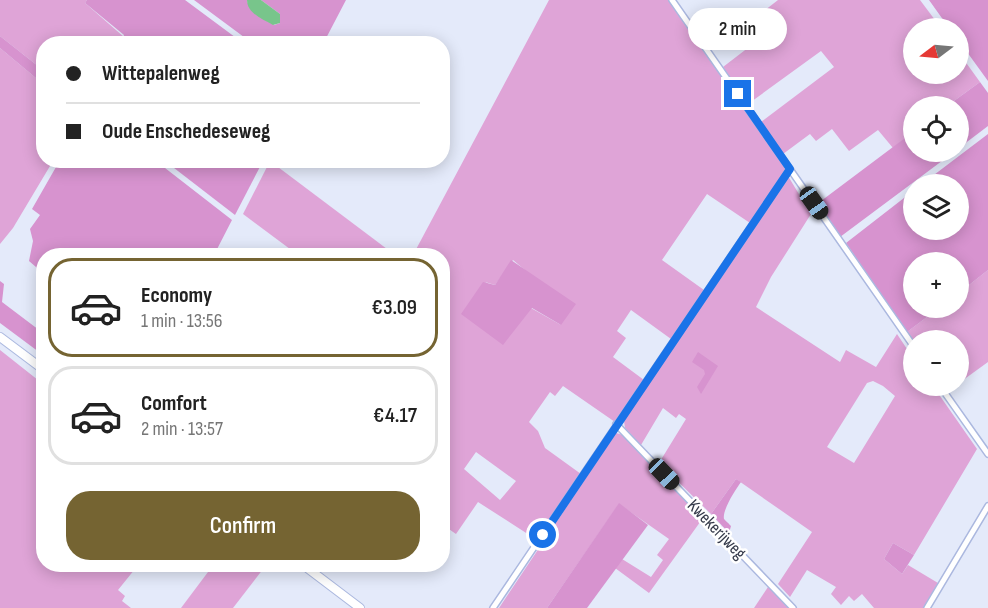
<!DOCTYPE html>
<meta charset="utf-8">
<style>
:root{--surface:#fff;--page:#f2f2f2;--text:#222;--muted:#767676;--line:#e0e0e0;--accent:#756432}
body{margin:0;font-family:"Sofia Sans Condensed",sans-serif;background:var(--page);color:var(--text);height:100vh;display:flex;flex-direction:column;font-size:22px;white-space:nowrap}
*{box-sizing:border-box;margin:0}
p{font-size:20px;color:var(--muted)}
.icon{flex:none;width:33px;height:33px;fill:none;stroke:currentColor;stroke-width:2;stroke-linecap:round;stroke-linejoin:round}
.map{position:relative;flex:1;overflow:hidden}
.drawer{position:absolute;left:36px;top:248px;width:414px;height:324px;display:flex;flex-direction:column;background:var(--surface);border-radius:24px;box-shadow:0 3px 15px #0003}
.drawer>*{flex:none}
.guide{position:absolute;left:36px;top:36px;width:414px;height:132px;border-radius:24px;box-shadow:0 3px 15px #0003;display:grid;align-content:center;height:132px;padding:0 30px;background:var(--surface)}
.needle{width:39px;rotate:254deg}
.tools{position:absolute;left:903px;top:18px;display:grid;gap:12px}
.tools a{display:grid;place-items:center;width:66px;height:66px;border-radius:50%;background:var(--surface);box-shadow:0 3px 15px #0003;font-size:30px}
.end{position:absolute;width:27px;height:27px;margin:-14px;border:8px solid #1a73e8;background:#fff;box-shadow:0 0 0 3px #fff}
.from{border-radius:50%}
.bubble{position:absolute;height:42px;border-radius:21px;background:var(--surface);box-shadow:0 3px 15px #0003;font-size:20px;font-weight:600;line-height:42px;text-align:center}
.car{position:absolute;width:18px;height:36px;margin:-18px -9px;border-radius:8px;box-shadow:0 0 4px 2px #0007;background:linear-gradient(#222 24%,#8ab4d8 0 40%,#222 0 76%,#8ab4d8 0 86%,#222 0)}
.guide b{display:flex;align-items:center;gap:21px;height:57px;font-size:22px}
.guide b+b{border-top:2px solid var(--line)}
.guide i{width:15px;height:15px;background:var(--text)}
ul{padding:10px 0 0;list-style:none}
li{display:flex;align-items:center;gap:18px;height:99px;margin:0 12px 9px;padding:0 18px;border:3px solid var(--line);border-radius:24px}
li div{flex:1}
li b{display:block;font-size:22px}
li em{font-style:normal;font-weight:600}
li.on{border-color:var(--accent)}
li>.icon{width:54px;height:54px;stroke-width:1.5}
.cta{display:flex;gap:12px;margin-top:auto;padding:12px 30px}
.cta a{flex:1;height:69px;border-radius:24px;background:var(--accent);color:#fff;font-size:24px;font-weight:600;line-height:69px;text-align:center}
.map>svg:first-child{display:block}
.green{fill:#dfa4d7;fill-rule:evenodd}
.forest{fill:#d793cf}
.water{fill:#78c58b}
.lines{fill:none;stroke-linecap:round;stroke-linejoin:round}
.street-casing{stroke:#abb8df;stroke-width:8}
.secondary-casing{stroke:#abb8df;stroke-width:10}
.street{stroke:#fff;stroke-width:5}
.secondary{stroke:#fff;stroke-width:8}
.route{stroke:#1a73e8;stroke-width:8}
.labels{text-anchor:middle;stroke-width:5;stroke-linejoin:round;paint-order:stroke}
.street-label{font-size:18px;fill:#353a4a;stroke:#fff}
</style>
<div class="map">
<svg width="988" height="608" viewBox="0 0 988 608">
<rect width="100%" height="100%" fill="#e4eafa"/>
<g class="green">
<polygon points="0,0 87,0 85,3 124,37 121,43 44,44 43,70 0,36"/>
<path d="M 549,0 L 669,0 L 784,164 L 785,170 L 750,223 L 707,194 L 662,260 L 704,290 L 671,339 L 631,310 L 617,331 L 626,338 L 613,357 L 644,380 L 615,422 L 563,386 L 555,396 L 550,392 L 529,422 L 538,431 L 545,448 L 581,474 L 537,540 L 478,502 L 456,534 L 443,525 L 442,255 L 413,255 ZM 513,260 L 525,270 L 561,325 L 485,282 L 495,285 ZM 476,452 L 516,481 L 500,500 L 464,469 Z"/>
<polygon points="778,0 920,0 941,28 914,28 914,74 958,74 959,53 980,82 947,106 914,106 913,132 893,148 878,130 849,151 832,129 816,141 810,134 783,154 761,122 834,67 821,51 748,104 723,67 770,31 760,14"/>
<polygon points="0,48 43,84 44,160 53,161 13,228 0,244"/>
<polygon points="270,161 395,255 298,255 243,214"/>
<path d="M 788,176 L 811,214 L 771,277 L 756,307 L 840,362 L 846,350 L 876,367 L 897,334 L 913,358 L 914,386 L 933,386 L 977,449 L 914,555 L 893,543 L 884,559 L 902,574 L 908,565 L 938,583 L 923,608 L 874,608 L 862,594 L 854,601 L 849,596 L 841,605 L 831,594 L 836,587 L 807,570 L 790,597 L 778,584 L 812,532 L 736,479 L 711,514 L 659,463 L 686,419 L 679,414 L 676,418 L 663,408 L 641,445 L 625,428 L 624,421 ZM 873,381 L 883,386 L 895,396 L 854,463 L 827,447 L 867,383 Z"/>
<polygon points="988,270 988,362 959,383 958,340 913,341 907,332 939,308 958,308 959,293"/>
<polygon points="0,350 43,384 44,564 139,564 118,590 125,596 122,601 131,608 0,608"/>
<polygon points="616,433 623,435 703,518 649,593 615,568 622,559 651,577 663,560 657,555 669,539 619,504 547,608 499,608"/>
<polygon points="214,564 267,564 233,608 181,608"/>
<polygon points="768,587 789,608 754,608"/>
</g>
<g class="forest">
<polygon points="87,0 185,0 243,43 121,43 124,35 85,3"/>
<polygon points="194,0 247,0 247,2 260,17 274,25 280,23 280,14 261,0 346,0 323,44 252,43"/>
<polygon points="929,0 988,0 988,81 959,41 958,28 949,28"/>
<polygon points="0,36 43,70 43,84 0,48"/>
<polygon points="980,82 988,93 988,126 959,148 958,106 947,106"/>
<polygon points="913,132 914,152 954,152 840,237 817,204"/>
<polygon points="988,134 988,270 959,293 958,262 914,262 914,308 939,308 907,332 846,243 913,191 914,230 958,230 958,184 922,184"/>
<polygon points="60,160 156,161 232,220 214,255 44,255 43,273 29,261 33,241 30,229 40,215 32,209"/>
<polygon points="165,161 263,161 235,215"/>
<polygon points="511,260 576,304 561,325 532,308 503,345 461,314 483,282 495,285"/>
<polygon points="0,281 4,284 2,302 43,333 43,355 0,323"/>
<polygon points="698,352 718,366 701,394 697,387 705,374 704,370 692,362"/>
<path d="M 736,479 L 741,482 C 736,489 722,510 724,519 C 725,520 730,525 731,526 L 729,533 L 711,514 Z"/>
<polygon points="619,503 648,525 587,608 547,608"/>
<polygon points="893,543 914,555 902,574 884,559"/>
</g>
<path class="water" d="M 247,0 L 261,0 L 280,14 L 280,23 L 273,25 C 262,19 247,13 247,0 Z"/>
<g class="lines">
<g class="street-casing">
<g id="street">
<polyline points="672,0 914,347"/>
<polyline points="940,386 988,454"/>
<polyline points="616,424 793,608"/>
<polyline points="493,608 790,169"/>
<polyline points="927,608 988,506"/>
</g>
</g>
<g class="secondary-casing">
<g id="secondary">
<polyline points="0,337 44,370"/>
<polyline points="302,564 360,608"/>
</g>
</g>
<use href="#street" class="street"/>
<use href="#secondary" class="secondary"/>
</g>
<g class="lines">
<polyline class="route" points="543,535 790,169 738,94"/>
</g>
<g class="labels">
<g class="street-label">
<text transform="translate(717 529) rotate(46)" y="6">Kwekerijweg</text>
</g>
</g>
</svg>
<div class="tools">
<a><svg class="needle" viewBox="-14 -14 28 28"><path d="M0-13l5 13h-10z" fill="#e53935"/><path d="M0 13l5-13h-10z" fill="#767676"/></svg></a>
<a><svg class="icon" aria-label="locate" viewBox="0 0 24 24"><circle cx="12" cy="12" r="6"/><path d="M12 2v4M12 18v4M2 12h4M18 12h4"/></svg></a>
<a><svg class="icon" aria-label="layers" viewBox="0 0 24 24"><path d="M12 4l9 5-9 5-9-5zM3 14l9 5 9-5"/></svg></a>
<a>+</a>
<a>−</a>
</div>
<i class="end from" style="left:543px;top:535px"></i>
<i class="end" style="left:738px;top:94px"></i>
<div class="bubble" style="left:688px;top:8px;width:99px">2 min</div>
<i class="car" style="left:814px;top:203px;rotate:145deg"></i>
<i class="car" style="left:664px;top:474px;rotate:136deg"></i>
<div class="guide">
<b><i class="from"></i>Wittepalenweg</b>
<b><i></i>Oude Enschedeseweg</b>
</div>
<section class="drawer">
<ul>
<li class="on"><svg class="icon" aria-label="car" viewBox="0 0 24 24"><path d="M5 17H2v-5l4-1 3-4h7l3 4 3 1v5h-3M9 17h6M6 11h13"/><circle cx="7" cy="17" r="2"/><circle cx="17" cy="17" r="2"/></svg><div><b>Economy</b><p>1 min · 13:56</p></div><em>€3.09</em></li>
<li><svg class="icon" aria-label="car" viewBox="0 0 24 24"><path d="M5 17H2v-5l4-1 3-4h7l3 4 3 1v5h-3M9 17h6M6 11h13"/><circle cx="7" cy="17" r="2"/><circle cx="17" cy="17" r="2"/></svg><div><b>Comfort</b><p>2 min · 13:57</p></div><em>€4.17</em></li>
</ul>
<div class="cta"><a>Confirm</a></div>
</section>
</div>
